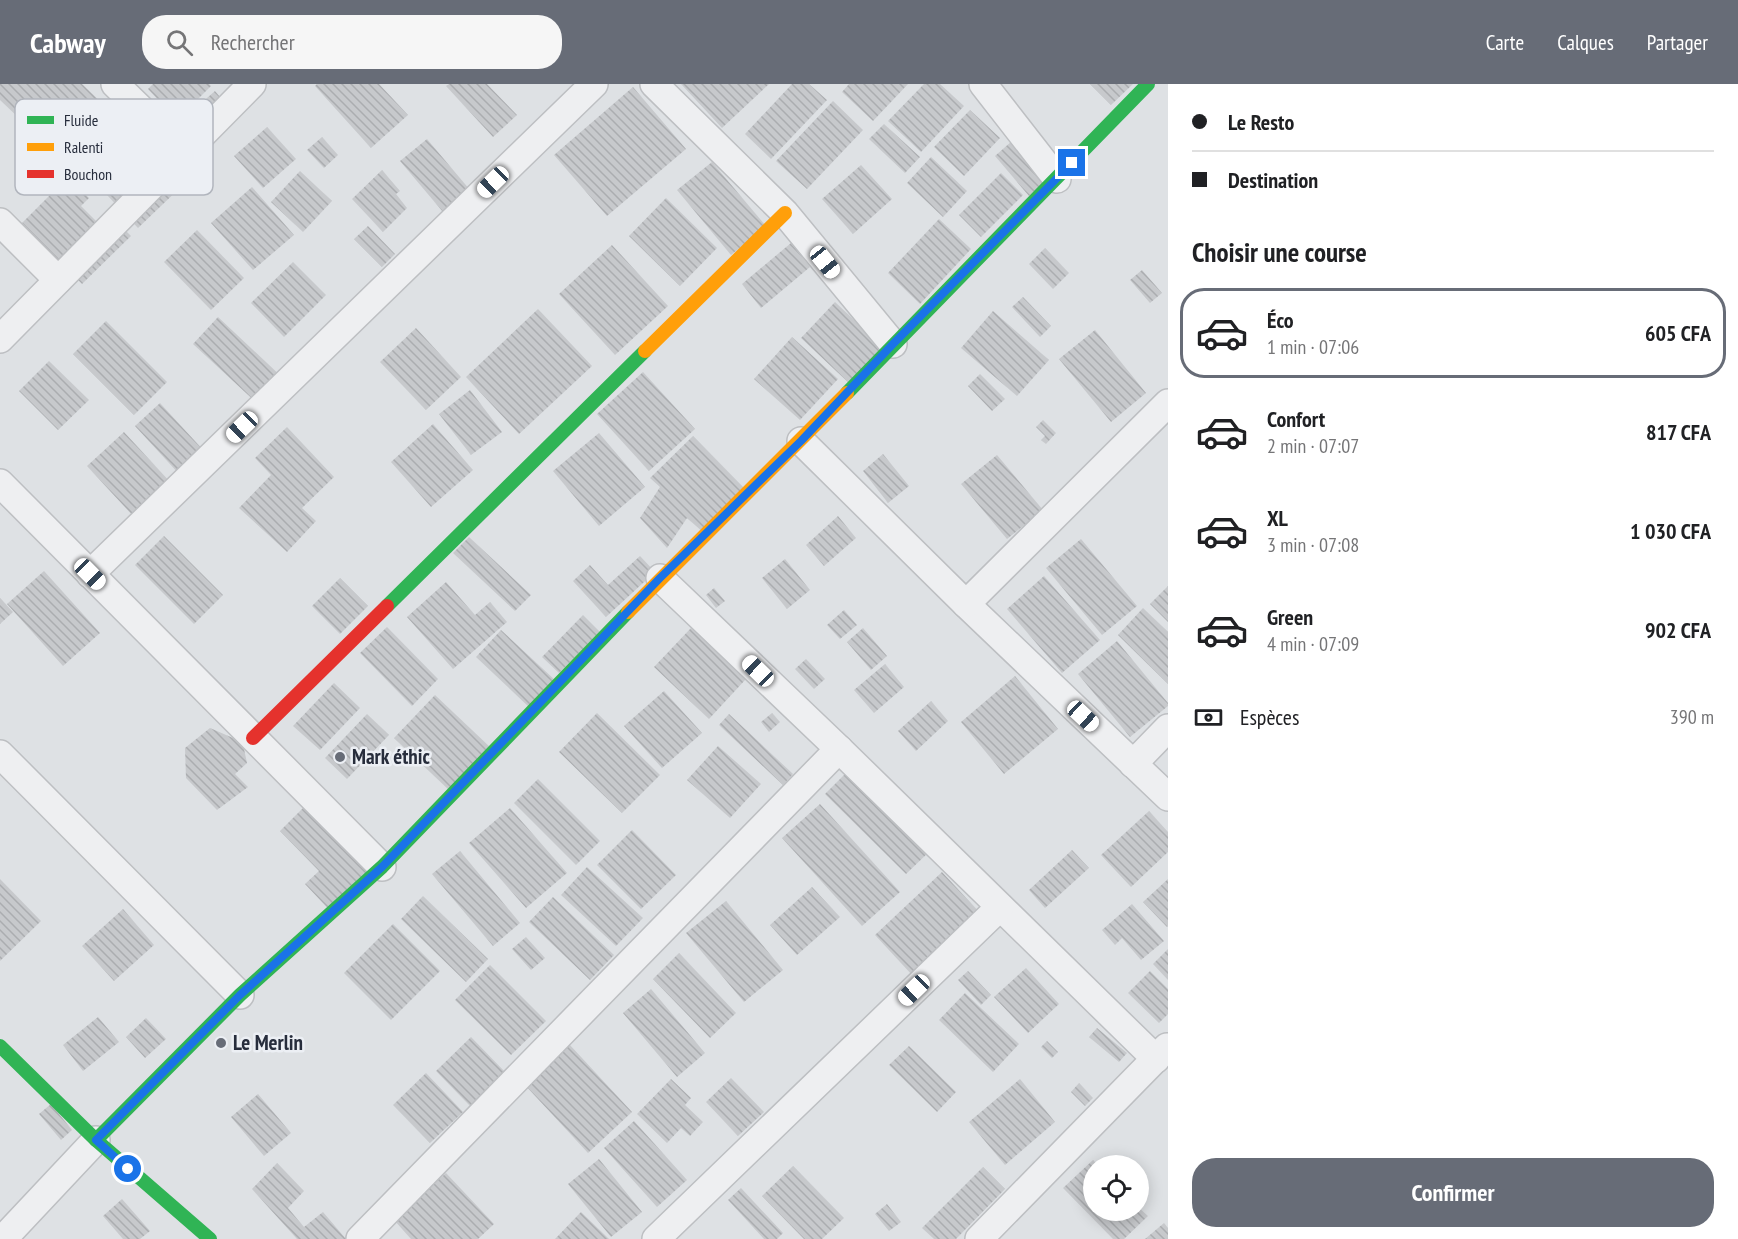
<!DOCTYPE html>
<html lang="fr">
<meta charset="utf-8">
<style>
:root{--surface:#fff;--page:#f6f6f6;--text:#202124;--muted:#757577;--line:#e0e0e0;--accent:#676c77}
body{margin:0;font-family:"PT Sans Narrow",sans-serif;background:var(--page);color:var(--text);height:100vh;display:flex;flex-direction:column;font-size:22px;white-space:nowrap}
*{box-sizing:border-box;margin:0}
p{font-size:20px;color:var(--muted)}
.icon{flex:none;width:33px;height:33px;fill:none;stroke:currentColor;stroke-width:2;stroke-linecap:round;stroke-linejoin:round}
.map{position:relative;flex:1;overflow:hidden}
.side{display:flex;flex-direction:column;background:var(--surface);width:570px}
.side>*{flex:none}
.hud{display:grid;align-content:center;height:132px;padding:0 24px;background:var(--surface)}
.fabs{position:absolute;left:1083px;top:1071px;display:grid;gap:12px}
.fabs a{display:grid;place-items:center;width:66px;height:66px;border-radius:50%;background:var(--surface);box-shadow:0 3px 15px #0003;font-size:30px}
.end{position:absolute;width:27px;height:27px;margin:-14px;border:8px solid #1a73e8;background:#fff;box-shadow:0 0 0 3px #fff}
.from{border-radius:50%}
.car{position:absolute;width:18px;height:36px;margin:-18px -9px;border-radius:8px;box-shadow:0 0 4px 2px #0007;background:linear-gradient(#fff 24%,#345 0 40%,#fff 0 76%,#345 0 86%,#fff 0)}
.hud b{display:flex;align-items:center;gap:21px;height:57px;font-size:22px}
.hud b+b{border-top:2px solid var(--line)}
.hud i{width:15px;height:15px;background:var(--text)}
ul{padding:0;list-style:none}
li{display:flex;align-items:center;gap:18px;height:90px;margin:0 12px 9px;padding:0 12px;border:3px solid transparent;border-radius:24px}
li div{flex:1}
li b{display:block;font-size:22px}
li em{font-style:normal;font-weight:700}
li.selected{border-color:var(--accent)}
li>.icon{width:54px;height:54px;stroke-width:1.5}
h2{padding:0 24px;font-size:27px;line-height:72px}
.pay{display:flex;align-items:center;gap:15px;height:66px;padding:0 24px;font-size:22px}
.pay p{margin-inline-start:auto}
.primary-button{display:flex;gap:12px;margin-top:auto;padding:12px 24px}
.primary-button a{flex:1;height:69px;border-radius:24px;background:var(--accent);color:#fff;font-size:24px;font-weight:700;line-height:69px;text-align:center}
header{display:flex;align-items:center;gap:36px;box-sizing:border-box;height:84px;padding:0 30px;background:var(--accent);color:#fff}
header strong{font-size:28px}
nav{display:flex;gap:33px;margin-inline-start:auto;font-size:21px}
.search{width:420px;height:54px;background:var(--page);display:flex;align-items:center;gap:15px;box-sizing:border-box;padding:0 21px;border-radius:24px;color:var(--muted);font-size:22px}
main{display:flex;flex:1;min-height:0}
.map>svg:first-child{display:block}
.building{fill:url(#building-back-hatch)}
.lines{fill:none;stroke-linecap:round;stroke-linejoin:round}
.street-casing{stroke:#bdbfc2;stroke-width:30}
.street{stroke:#eeeff1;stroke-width:27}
.fast{stroke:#30b455;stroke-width:14}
.slow{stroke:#ff9f0a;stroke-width:14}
.jam{stroke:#e5322d;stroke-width:14}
.route{stroke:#1a73e8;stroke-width:8}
.poi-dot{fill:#676c77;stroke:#eceff4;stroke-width:2}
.labels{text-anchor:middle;stroke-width:5;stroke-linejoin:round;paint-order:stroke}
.poi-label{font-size:21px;font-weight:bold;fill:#272d3c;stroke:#eceff4;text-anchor:start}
.key{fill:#eceff4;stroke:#b1b5bd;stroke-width:1.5}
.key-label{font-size:16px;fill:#272d3c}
</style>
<header>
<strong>Cabway</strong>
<div class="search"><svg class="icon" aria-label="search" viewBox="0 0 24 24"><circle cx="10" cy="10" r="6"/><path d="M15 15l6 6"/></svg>Rechercher</div>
<nav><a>Carte</a><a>Calques</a><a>Partager</a></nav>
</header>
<main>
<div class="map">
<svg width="1168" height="1155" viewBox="0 0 1168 1155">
<defs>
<pattern id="building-back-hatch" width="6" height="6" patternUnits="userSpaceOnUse" patternTransform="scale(1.5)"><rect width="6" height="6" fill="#c7c9cc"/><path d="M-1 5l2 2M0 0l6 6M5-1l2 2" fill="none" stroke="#abadb0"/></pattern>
</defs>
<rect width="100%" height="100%" fill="#dee1e4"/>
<g class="building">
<polygon points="0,0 82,0 110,27 63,76 0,16"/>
<polygon points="153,0 209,0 211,2 177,36 148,5"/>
<polygon points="317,0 379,0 408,31 371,64 315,2"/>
<polygon points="449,0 487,0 517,31 493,53 446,2"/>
<polygon points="681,0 769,0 722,44"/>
<polygon points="792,0 809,0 827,16 771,75 745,50"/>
<polygon points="849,0 908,0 873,37 842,8"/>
<polygon points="924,0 940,0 964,22 921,68 888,37"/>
<polygon points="1090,0 1133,0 1111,21"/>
<polygon points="633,3 686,65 607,132 554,71"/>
<polygon points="215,7 230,25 214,39 199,21"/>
<polygon points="833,17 863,46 807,105 776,77"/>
<polygon points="970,26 1000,54 964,92 934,63"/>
<polygon points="121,33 185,99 138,144 75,77"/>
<polygon points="884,40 920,73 905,89 869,55"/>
<polygon points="267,43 296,75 263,104 234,72"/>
<polygon points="322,53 338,71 324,84 307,66"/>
<polygon points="427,55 470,106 443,128 400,77"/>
<polygon points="1012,57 1046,97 1029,112 995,72"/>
<polygon points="931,73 967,107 943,133 907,99"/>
<polygon points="712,78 766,142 731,171 677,106"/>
<polygon points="861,81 892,115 853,150 822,115"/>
<polygon points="382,86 400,107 396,110 407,124 383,148 352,115"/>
<polygon points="300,87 332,117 303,148 271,118"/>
<polygon points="1001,89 1023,111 981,153 959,131"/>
<polygon points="68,93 89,114 81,122 104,145 114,135 131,152 82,200 22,139"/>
<polygon points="252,103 294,151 253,186 211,139"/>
<polygon points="666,114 717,164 680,202 629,152"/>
<polygon points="939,135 971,165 920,220 888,189"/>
<polygon points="368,142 395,170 382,183 354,155"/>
<polygon points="197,146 244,194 211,226 164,178"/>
<polygon points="791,159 810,183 761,224 742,200"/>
<polygon points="612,161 668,222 615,271 559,210"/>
<polygon points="1045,164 1069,189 1053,205 1029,180"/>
<polygon points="293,178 326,211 284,253 251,219"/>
<polygon points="1142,186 1162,209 1150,219 1130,196"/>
<polygon points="1023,213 1051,242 1040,253 1012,223"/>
<polygon points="835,218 884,264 850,300 801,254"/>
<polygon points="538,225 592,282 519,350 466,293"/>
<polygon points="993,227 1049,276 1017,312 961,264"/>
<polygon points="218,233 285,296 260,322 193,260"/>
<polygon points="106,237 167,298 134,331 73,270"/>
<polygon points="416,244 461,293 426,326 380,278"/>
<polygon points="1095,246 1146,309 1111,338 1059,275"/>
<polygon points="792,253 838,295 800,336 754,295"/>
<polygon points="49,277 89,316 58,346 19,307"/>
<polygon points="643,288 695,345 649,387 597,330"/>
<polygon points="980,290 1005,315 992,327 968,302"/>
<polygon points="470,306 502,348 471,371 439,330"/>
<polygon points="160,319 205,368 180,391 135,342"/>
<polygon points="1043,336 1056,349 1046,360 1041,356 1045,352 1036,343"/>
<polygon points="433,340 473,386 431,423 391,378"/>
<polygon points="287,343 334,393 302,424 316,437 287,468 239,424 271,391 255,374"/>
<polygon points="124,348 171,399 134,433 87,382"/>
<polygon points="599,349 645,403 599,442 553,387"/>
<polygon points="693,352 747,407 704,449 687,434 667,464 640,434 660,403 650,394"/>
<polygon points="883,370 909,402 888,419 863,387"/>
<polygon points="997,371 1043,426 1007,455 961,400"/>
<polygon points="838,432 856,454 824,482 806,461"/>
<polygon points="164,452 223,511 194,540 135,481"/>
<polygon points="469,453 531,511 515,527 453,469"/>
<polygon points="1081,455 1137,522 1102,551 1046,484"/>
<polygon points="640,472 655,488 606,533 573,497 590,481 608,501"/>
<polygon points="785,475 810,506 787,525 762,494"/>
<polygon points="44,487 100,549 63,582 7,520"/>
<polygon points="1044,492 1100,556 1062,589 1007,525"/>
<polygon points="340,494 368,522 340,550 312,522"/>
<polygon points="446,498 475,531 490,518 507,538 453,585 407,533"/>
<polygon points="1168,502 1168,538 1150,520"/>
<polygon points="714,504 725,517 716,524 706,511"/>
<polygon points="0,514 13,528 0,540"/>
<polygon points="1143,524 1168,548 1168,600 1118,551"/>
<polygon points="844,526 857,541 840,555 827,541"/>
<polygon points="583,531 600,548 559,589 542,573"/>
<polygon points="387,543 438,595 412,622 360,569"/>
<polygon points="691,544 746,595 709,635 654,583"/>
<polygon points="863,544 887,572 871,586 847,558"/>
<polygon points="501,546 556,597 530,624 476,573"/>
<polygon points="1117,557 1168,619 1168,622 1130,653 1078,590"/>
<polygon points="806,575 825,595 814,605 795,585"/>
<polygon points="885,580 904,603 874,629 854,606"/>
<polygon points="1015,592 1058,645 1004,690 961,638"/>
<polygon points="334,599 360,624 320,666 293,642"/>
<polygon points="664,607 702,649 662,684 624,642"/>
<polygon points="435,611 491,664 450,707 394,654"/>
<polygon points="931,617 948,637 916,667 898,647"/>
<polygon points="597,629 660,691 622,729 559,668"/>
<polygon points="772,629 780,638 769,648 761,638"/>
<polygon points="367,630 389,651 347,695 325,674"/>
<polygon points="729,630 793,690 783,701 719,641"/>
<polygon points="210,644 233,654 244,665 247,679 235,690 248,703 217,726 186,694 185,664"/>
<polygon points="718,662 761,700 730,734 687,696"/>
<polygon points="849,686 930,767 906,790 825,710"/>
<polygon points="538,695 600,757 576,781 514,719"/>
<polygon points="307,720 378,795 336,833 305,800 319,787 280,747"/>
<polygon points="820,720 900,808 862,842 782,754"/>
<polygon points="510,724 567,789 526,824 469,759"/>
<polygon points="1149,727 1168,748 1168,768 1131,803 1101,771"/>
<polygon points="632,746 676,791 641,825 597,781"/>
<polygon points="1072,766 1089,784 1045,824 1029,806"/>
<polygon points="460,767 520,839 493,862 432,790"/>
<polygon points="587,783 643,834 616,862 561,811"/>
<polygon points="942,788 981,830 913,892 875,851"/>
<polygon points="0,795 41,837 0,877"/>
<polygon points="1168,795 1168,842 1167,843 1143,818"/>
<polygon points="812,803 840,833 797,871 770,841"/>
<polygon points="423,812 488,875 466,898 401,835"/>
<polygon points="553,813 614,871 590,896 529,838"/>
<polygon points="726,817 783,886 744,918 686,849"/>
<polygon points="1132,820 1164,857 1141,876 1122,854 1115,861 1102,846"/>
<polygon points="123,825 154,861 114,897 82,862"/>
<polygon points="393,840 440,887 391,936 344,889"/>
<polygon points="526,853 545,874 531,886 512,865"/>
<polygon points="1168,865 1168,896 1153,880"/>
<polygon points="679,869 736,929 710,954 653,895"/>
<polygon points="490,881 546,937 511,971 455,916"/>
<polygon points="1026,884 1059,920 1028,949 994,913"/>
<polygon points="968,887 991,911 981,921 958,896"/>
<polygon points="1150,887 1168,905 1168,930 1159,939 1128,909"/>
<polygon points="651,905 705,969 677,993 623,929"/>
<polygon points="965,909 1019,960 993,988 939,936"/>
<polygon points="98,933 119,958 83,987 63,961"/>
<polygon points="146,934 166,955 145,974 126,953"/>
<polygon points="1097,944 1127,969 1119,978 1089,953"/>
<polygon points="471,953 507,990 472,1024 436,987"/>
<polygon points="1047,957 1058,968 1052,974 1041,963"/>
<polygon points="569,960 632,1028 588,1069 525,1001"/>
<polygon points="909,962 956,1008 937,1028 889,981"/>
<polygon points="426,989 463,1028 430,1059 393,1021"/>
<polygon points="731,994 764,1028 738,1052 706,1018"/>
<polygon points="671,995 691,1014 685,1021 703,1038 690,1052 681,1044 667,1059 637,1030"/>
<polygon points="1020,995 1055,1038 1005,1081 969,1038"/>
<polygon points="1079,999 1093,1014 1085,1022 1071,1008"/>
<polygon points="258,1010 291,1049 264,1072 231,1033"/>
<polygon points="51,1020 72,1046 61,1056 39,1030"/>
<polygon points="634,1037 687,1096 657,1123 604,1064"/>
<polygon points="599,1075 642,1128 611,1153 568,1100"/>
<polygon points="1093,1076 1098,1082 1094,1082 1094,1126 1138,1126 1138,1123 1148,1132 1124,1155 1113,1155 1063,1104"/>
<polygon points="277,1079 304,1107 288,1124 304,1143 323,1128 346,1155 297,1155 252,1105"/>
<polygon points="793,1082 844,1134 822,1155 804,1155 762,1112"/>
<polygon points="983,1083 1005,1105 956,1155 934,1155 922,1144"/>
<polygon points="446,1089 494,1140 478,1155 411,1155 394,1136"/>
<polygon points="741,1104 783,1149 777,1155 764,1155 728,1116"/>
<polygon points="122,1115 150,1147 140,1155 123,1155 103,1132"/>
<polygon points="887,1120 901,1138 889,1147 875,1130"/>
<polygon points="581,1128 609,1155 555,1155"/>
<polygon points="1164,1139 1168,1144 1168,1155 1145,1155"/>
</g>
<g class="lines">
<g class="street-casing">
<g id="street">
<polyline points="115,0 185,68"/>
<polyline points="654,0 785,129 893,260"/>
<polyline points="983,0 1057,95"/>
<polyline points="0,138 58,196"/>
<polyline points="0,255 252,0"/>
<polyline points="801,357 966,520 1168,713"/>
<polyline points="0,399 382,783"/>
<polyline points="90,490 594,0"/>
<polyline points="660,494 839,665 1156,975"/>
<polyline points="966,520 1168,319"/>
<polyline points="0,670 240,911"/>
<polyline points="1133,680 1168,644"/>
<polyline points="3,1155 96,1056"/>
<polyline points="360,1155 839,665"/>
<polyline points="656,1155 1000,823"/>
<polyline points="979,1155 1167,963"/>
</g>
</g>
<use href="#street" class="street"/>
<g class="fast">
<polyline points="847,309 1148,0"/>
<polyline points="387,522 645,267"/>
<polyline points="0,962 96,1056 210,1155"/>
<polyline points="96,1056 240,911 382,783 628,528"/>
</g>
<g class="slow">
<polyline points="645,267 785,129"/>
<polyline points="628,528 847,309"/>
</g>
<polyline class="jam" points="253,654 387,522"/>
</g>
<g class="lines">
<polyline class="route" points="128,1085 96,1056 240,911 382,783 660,494 801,357 893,260 1072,79"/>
</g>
<g class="poi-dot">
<circle cx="340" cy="673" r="6"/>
<circle cx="221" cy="959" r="6"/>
</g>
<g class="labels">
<g class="poi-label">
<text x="352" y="680">Mark éthic</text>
<text x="233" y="966">Le Merlin</text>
</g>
</g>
<rect x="15" y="15" width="198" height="96" rx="9" class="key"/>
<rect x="27" y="32" width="27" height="8" fill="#30b455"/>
<rect x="27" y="59" width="27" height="8" fill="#ff9f0a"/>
<rect x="27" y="86" width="27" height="8" fill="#e5322d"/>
<g class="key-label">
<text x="64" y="42">Fluide</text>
<text x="64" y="69">Ralenti</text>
<text x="64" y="96">Bouchon</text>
</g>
</svg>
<div class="fabs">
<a><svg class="icon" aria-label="locate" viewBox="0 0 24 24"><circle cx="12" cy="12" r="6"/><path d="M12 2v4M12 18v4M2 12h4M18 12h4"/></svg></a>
</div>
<i class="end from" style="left:128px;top:1085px"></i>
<i class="end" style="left:1072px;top:79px"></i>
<i class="car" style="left:493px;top:98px;rotate:226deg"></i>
<i class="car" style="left:825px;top:178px;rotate:141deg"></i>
<i class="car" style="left:242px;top:343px;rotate:226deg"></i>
<i class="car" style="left:90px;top:490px;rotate:135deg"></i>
<i class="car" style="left:758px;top:587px;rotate:314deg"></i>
<i class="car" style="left:1083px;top:632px;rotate:133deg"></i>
<i class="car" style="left:914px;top:906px;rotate:226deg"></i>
</div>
<section class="side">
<div class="hud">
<b><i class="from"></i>Le Resto</b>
<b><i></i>Destination</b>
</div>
<h2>Choisir une course</h2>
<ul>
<li class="selected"><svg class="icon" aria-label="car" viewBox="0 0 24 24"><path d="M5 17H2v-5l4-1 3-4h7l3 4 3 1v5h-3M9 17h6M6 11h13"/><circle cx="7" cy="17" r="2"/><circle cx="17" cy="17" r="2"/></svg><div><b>Éco</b><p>1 min · 07:06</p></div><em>605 CFA</em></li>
<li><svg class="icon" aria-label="car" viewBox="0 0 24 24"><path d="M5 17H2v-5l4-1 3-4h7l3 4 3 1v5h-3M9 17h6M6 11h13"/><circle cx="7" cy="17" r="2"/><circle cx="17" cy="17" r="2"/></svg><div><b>Confort</b><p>2 min · 07:07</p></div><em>817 CFA</em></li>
<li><svg class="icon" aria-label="car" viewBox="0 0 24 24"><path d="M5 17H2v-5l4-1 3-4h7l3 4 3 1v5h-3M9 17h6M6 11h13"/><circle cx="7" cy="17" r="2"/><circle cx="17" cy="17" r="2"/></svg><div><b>XL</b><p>3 min · 07:08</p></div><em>1 030 CFA</em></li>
<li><svg class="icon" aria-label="car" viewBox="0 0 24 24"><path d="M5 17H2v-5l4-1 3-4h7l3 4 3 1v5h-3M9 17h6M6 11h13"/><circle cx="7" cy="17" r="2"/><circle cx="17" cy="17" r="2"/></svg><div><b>Green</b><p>4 min · 07:09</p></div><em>902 CFA</em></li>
</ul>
<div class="pay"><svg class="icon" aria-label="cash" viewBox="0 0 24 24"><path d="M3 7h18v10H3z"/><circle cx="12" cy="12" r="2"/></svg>Espèces<p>390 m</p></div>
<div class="primary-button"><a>Confirmer</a></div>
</section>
</main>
